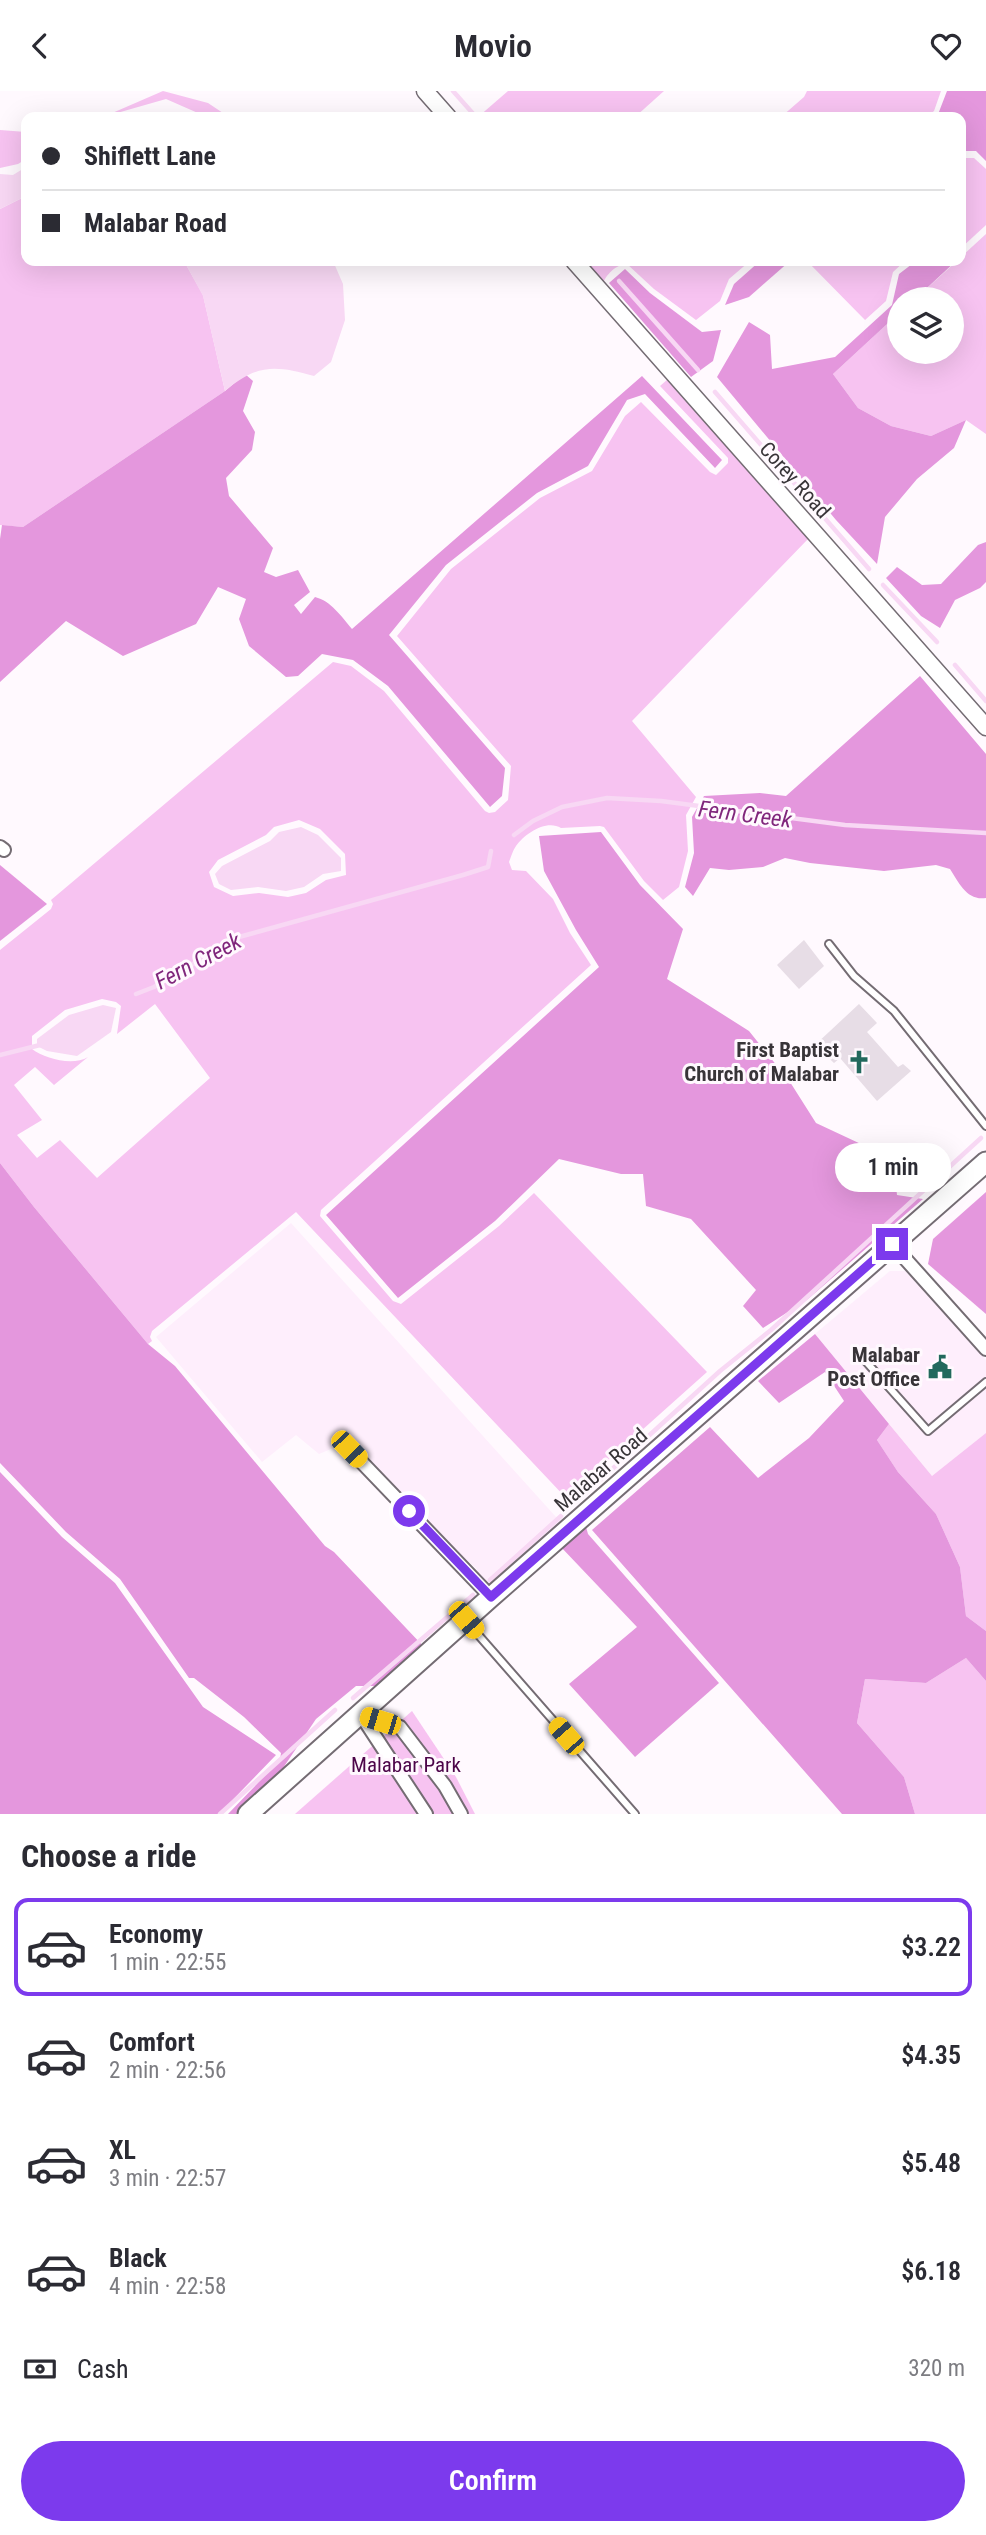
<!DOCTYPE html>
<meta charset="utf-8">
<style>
:root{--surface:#fff;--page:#f7f7f7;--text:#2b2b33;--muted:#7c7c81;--line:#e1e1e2;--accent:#7c3aed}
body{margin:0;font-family:"Roboto Condensed",sans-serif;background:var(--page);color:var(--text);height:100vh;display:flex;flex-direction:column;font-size:26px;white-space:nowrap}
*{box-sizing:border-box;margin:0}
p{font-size:23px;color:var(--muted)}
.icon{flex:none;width:38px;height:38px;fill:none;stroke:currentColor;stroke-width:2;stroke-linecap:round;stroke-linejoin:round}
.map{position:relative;height:1723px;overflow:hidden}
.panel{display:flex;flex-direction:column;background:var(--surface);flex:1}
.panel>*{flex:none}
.banner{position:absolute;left:21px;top:21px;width:945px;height:154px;border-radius:14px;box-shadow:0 7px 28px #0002;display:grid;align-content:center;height:154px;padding:0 21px;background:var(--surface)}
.fabs{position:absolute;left:887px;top:196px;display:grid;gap:14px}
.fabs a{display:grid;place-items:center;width:77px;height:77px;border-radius:50%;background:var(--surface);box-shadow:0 7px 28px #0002;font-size:35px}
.end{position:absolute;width:32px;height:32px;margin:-16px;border:9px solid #7c3aed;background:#fff;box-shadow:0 0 0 4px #fff}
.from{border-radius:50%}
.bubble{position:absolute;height:49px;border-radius:24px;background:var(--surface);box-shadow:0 7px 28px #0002;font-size:23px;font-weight:600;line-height:49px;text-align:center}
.car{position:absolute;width:21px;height:42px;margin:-21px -10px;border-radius:9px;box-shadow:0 0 5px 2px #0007;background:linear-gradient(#f5c518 24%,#345 0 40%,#f5c518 0 76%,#345 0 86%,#f5c518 0)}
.banner b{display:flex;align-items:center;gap:24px;height:66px;font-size:26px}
.banner b+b{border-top:2px solid var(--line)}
.banner i{width:18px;height:18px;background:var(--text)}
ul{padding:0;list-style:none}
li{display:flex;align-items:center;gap:21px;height:98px;margin:0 14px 10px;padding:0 7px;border:4px solid transparent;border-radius:14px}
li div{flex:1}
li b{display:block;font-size:26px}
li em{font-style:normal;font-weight:600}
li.on{border-color:var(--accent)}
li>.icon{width:63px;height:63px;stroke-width:1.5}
h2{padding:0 21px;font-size:32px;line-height:84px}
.pay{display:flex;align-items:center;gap:18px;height:77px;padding:0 21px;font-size:26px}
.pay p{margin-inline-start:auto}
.primary-button{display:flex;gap:14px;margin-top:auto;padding:14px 21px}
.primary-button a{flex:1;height:80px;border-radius:42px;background:var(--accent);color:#fff;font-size:28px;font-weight:600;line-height:80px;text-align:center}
header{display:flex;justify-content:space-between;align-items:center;height:91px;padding:0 21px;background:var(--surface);font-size:32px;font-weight:600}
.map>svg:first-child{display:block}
.built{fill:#feeefc}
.green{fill:#f7c3f1;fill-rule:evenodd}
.forest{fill:#e497dd}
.water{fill:#f8d8f4}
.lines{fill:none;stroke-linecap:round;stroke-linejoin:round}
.stream{stroke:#f8d8f4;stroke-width:4.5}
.building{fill:#e7dde6}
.service-casing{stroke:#746c73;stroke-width:10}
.minor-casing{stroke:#746c73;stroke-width:16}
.tertiary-casing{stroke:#746c73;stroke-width:19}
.primary-casing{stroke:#746c73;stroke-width:23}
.service{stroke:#fff;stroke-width:6}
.minor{stroke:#fff;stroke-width:12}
.tertiary{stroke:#fff;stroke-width:16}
.primary{stroke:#fff;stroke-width:19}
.route{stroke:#7c3aed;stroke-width:9}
.labels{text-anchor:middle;stroke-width:6;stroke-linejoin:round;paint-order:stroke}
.street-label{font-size:21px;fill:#383438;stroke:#fff9fe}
.poi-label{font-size:21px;font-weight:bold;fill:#383438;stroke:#fff9fe;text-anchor:end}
.park-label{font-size:21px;fill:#4c0549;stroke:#fff9fe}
.water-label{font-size:23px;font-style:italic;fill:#80277c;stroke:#fff9fe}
</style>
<header><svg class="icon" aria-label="back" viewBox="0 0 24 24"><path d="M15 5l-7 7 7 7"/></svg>Movio<svg class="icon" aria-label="heart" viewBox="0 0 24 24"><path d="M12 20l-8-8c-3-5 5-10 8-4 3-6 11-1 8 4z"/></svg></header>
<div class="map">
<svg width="986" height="1723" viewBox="0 0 986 1723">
<rect width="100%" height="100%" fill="#fff9fe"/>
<g class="built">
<polygon points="291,1132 556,1426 567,1433 491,1496 481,1487 476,1477 442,1448 362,1366 358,1355 347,1346 338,1355 319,1363 296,1344 262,1371 156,1246"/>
<polygon points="890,1180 905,1180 986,1269 986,1342 932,1385 815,1243"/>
</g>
<g class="green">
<polygon points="163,0 208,12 229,26 207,26 166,8 103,26"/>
<polygon points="508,0 664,0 635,26 478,26"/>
<polygon points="807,0 941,0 934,20 926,26 781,26 804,6"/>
<polygon points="0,39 26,41 26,68 18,73 0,77"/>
<polygon points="961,67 974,67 986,78 986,134 961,157"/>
<polygon points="26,105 26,170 184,170 203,204 225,300 23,436 0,434 0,118"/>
<polygon points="986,143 986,343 966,329 931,345 891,335 858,317 833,283 899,222 900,261 952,261 952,208 915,208 957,170 961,170 961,166"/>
<path d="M 583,170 L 750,170 L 729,188 L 720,210 L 696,229 L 654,198 L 627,173 C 618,172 605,184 603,193 Z"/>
<polygon points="807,170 905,170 893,181 886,210 865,229"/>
<path d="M 668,288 L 809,447 L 632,630 L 696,706 L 686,724 L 688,760 L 679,796 L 663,809 L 644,790 L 604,736 L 600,735 L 561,737 C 547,728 525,742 516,755 C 513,759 511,766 509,771 L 512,779 L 526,780 L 553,808 L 570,842 L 591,874 L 321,1119 L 320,1125 L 393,1210 L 401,1213 L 499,1135 L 534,1102 L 707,1281 L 566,1407 L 296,1121 L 152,1240 L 150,1246 L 152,1250 L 148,1253 L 34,1116 L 0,1072 L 0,859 L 51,818 L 53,813 L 51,809 L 333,571 L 351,575 L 384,600 L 485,720 L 489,722 L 495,721 L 508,709 L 511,675 L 397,545 L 451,478 L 540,407 L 592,380 L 625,325 L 641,311 L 710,381 L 716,384 L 728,372 L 728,367 L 660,295 ZM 299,729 L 320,738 L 345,763 L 346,784 L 326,789 L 306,802 L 288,806 L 259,802 L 233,805 L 214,796 L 209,781 L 218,769 L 266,744 L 274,736 ZM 102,908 L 116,911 L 121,915 L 117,943 L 155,913 L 210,987 L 97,1087 L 60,1049 L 37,1067 L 17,1044 L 42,1029 L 14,994 L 35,976 L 54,994 L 88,966 C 73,975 45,968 32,958 L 32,945 L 65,919 Z"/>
<polygon points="889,1333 932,1385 986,1342 986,1540 966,1525 960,1476 936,1423 898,1381 877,1349"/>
<polygon points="966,1567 986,1590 986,1723 915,1723 904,1686 857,1632 865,1588 926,1592"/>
<polygon points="412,1620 456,1686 475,1723 295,1723"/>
</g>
<g class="forest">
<polygon points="947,0 986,0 986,70 976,60 961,60 961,26 937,26"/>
<polygon points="760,170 790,170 749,206 725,214 734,193"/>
<polygon points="916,170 956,170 915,208 900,208 899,222 833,283 858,317 891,335 931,345 966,329 954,357 917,388 885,426 877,473 836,429 717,286 749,231 770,244 772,278 835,266 892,214 899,183"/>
<polygon points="625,178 650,202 702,241 721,239 713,270 691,286 609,192"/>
<path d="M 245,283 L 253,290 L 243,320 L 255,341 L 252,359 L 226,387 L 229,405 L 273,457 L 264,481 L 276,486 L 298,479 L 310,501 L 294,514 L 301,523 L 315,506 C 331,510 341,525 352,538 L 642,285 L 722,369 L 715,377 L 645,303 L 627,309 L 588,375 L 537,402 L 446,474 L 389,544 L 505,677 L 502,705 L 490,716 L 388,595 L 353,569 L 322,563 L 298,585 L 286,586 L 249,555 L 239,528 L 246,508 L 218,496 L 196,533 L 123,565 L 66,530 L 0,591 L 0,448 L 2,434 L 23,436 L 225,300 Z"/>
<polygon points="986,451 986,491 980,497 955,509 940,537 921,525 886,487 897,476 922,494 941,493 978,454"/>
<path d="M 920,585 L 986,663 L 986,807 C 967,810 959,792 950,778 L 936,774 L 884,780 L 810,772 L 785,767 L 763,776 L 729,779 L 710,777 L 693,805 L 685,796 L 694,762 L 692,726 L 704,705 L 760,702 L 786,705 Z"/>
<polygon points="601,741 640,794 683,838 667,888 749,940 790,991 816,1032 893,1068 897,1104 923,1108 808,1208 763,1237 743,1215 756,1199 691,1128 646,1115 643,1083 621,1083 559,1068 495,1130 398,1207 326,1124 599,876 576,839 544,780 539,745"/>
<polygon points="0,774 47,813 0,850"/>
<polygon points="0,1072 34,1116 148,1253 175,1275 325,1455 334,1461 424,1556 381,1595 356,1595 316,1628 283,1677 284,1681 236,1723 228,1723 280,1669 281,1662 244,1626 194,1587 189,1587 120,1488 66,1441 0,1372"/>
<polygon points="986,1101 986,1223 928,1173 933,1148"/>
<polygon points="815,1243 889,1333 877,1349 898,1381 936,1423 960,1476 966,1525 986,1540 986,1590 966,1567 926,1592 865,1588 857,1632 904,1686 915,1723 842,1723 592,1439 710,1336 758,1387 809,1347 844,1310 825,1281 779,1312 758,1290"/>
<polygon points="0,1381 62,1446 115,1492 203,1616 276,1664 219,1723 0,1723"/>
<polygon points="595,1425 597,1426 586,1436 588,1443 719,1592 635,1666 569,1593 637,1536 560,1455"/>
</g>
<g class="water">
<polygon points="26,76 26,105 0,118 0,83 13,84"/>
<path d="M 184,170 L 333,170 L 343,193 L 345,229 L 331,271 L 314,285 C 275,274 257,273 225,300 L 203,205 Z"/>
<polygon points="301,736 318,744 341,767 341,780 323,783 304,796 286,800 258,796 231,799 219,793 215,783 222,775 270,750 279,741"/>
<polygon points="103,914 116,917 111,941 77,965 47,960 37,955 37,948 69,924"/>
</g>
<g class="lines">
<g class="stream">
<polyline points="453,0 476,26"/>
<polyline points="602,170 604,172"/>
<polyline points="619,190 698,279"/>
<polyline points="715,301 869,478"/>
<polyline points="883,494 937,551"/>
<polyline points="955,574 986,610"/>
<polyline points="514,744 533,730 562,716 607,707 661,710 845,734 986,742"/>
<polyline points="136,903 154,896 239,846 463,784 488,776 491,760"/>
<polyline points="0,964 40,954"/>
<polyline points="577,1410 720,1280 771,1239 981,1047"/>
<polyline points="490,1489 561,1425"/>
<polyline points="353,1607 473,1504"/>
<polyline points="220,1723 335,1619"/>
</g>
</g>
<g class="building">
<polygon points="804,849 824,875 799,898 777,874"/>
<polygon points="859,913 877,932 867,941 898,976 903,973 911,980 877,1010 840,967 834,972 815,954"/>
</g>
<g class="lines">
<g class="service-casing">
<g id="service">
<polyline points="829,853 854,885 894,920 986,1035"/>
<polyline points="861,1265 928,1340 986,1291"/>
<polyline points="467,1531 635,1723"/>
</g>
</g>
<g class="minor-casing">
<g id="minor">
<polyline points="0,756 4,759"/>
<polyline points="892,1153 986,1258"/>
<polyline points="349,1358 491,1506"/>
<polyline points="361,1624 400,1636 445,1695 461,1723"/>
<polyline points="361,1624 426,1723"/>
</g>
</g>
<g class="tertiary-casing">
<g id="tertiary">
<polyline points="425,0 448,26"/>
<polyline points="574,170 986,636"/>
</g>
</g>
<g class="primary-casing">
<polyline id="primary" points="248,1723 491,1506 986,1071"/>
</g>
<use href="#service" class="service"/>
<use href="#minor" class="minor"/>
<use href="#tertiary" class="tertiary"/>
<use href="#primary" class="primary"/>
</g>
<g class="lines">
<polyline class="route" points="409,1420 491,1506 892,1153"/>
</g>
<defs>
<g id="church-bare" transform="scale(1.89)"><path d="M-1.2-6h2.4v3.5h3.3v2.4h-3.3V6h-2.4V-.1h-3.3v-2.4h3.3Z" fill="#22695d" stroke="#fff9fe" stroke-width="2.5" paint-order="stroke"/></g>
<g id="civic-bare" transform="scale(1.89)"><path d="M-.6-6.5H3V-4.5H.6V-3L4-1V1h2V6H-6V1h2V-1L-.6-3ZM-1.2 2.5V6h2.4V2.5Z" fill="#22695d" stroke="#fff9fe" stroke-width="2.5" paint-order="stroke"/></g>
</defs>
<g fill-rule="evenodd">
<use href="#church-bare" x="859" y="971"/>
<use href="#civic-bare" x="940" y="1276"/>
</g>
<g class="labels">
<g class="street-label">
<text transform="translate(795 389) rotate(48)" y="7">Corey Road</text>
<text transform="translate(601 1379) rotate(-41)" y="7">Malabar Road</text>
</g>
<g class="poi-label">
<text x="839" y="966">First Baptist<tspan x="839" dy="24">Church of Malabar</tspan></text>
<text x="920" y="1271">Malabar<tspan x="920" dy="24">Post Office</tspan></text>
</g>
<g class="park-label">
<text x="406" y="1681">Malabar Park</text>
</g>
<g class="water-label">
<text transform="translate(745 723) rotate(7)" y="8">Fern Creek</text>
<text transform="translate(198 870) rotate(-28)" y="8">Fern Creek</text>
</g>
</g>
</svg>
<div class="fabs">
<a><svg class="icon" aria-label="layers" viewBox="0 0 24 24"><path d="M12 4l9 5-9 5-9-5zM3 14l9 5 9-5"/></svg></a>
</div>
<i class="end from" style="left:409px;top:1420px"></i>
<i class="end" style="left:892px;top:1153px"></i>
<div class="bubble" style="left:835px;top:1052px;width:116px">1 min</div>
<i class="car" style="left:349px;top:1358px;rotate:136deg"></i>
<i class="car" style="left:466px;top:1529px;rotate:139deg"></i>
<i class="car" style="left:380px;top:1630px;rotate:287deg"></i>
<i class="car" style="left:566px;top:1645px;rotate:319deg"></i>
<div class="banner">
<b><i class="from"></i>Shiflett Lane</b>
<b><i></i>Malabar Road</b>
</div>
</div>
<section class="panel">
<h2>Choose a ride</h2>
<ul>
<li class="on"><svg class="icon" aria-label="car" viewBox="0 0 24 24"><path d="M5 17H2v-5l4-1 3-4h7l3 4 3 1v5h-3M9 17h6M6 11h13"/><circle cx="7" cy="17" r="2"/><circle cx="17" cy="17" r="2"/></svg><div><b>Economy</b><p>1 min · 22:55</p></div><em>$3.22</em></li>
<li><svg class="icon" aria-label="car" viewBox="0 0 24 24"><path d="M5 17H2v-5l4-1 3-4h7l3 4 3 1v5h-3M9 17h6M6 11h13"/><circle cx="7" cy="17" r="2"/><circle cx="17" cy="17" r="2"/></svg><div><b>Comfort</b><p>2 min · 22:56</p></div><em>$4.35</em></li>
<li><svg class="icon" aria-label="car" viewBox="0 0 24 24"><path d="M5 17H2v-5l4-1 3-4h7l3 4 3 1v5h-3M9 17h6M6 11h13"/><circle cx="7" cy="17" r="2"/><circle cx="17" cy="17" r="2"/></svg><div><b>XL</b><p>3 min · 22:57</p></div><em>$5.48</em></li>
<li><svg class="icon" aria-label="car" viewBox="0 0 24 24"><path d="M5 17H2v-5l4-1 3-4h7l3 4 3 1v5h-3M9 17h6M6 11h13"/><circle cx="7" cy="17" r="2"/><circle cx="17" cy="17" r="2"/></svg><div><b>Black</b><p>4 min · 22:58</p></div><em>$6.18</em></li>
</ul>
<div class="pay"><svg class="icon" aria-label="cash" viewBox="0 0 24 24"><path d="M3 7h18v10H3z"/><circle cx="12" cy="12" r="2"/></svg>Cash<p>320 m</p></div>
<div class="primary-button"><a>Confirm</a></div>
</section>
